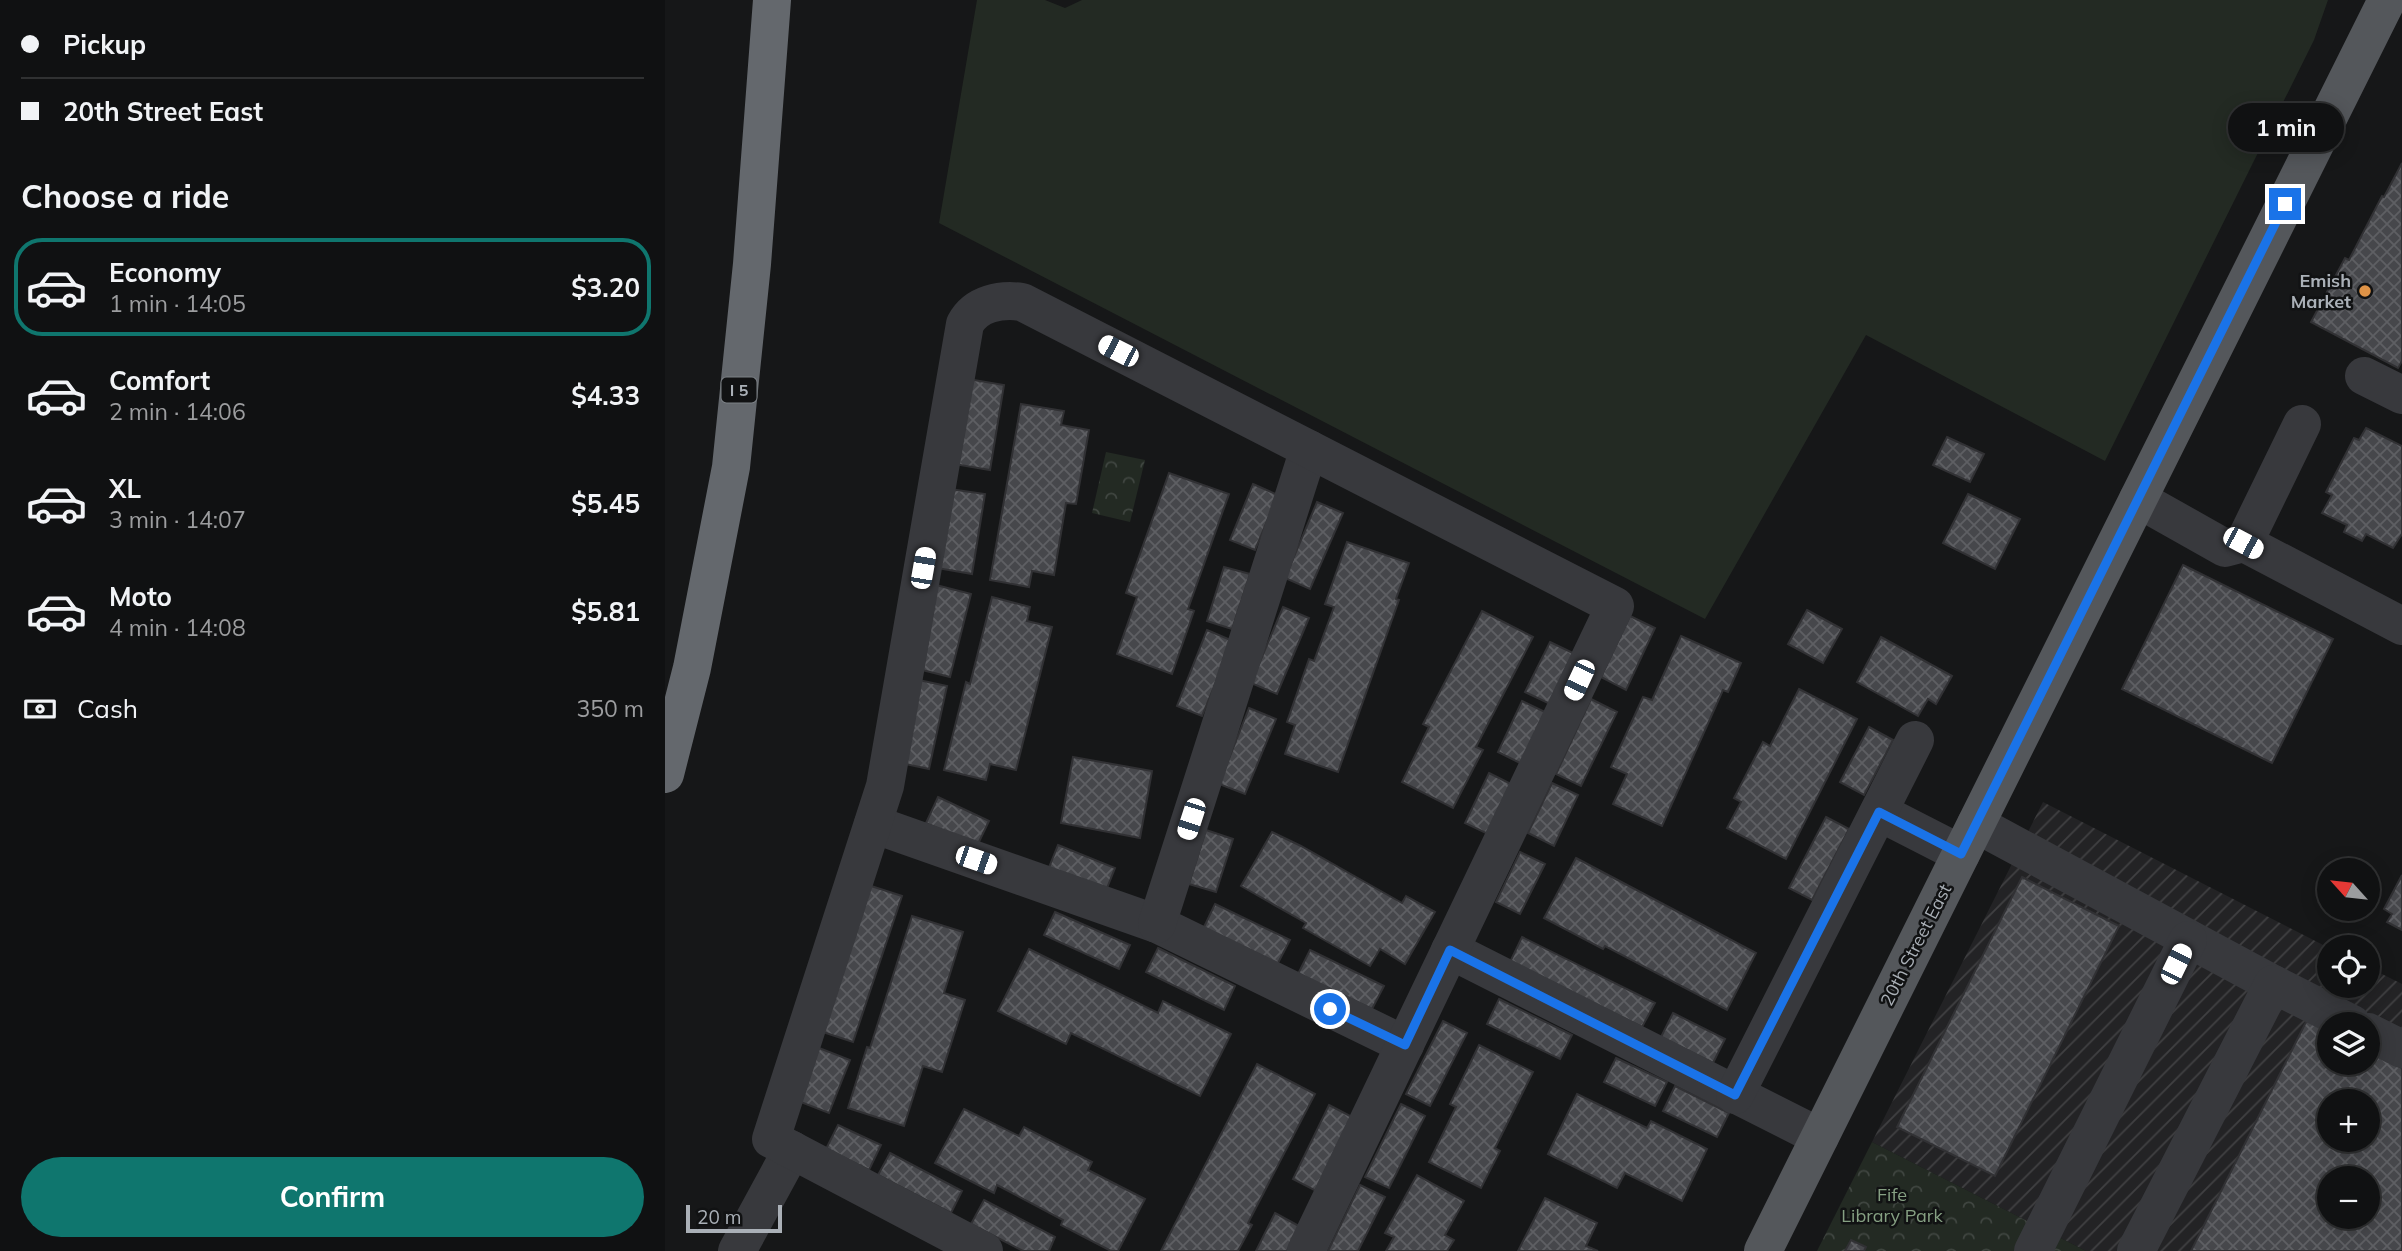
<!DOCTYPE html>
<meta charset="utf-8">
<style>
:root{--surface:#101112;--page:#191a1b;--text:#f1f3f6;--muted:#9c9d9f;--line:#303132;--accent:#0f766e}
body{margin:0;font-family:Mulish,sans-serif;background:var(--page);color:var(--text);height:100vh;display:flex;flex-direction:column;font-size:26px;white-space:nowrap}
*{box-sizing:border-box;margin:0}
p{font-size:23px;color:var(--muted)}
.icon{flex:none;width:38px;height:38px;fill:none;stroke:currentColor;stroke-width:2;stroke-linecap:round;stroke-linejoin:round}
.map{position:relative;flex:1;overflow:hidden}
.sheet{display:flex;flex-direction:column;background:var(--surface);width:665px}
.sheet>*{flex:none}
.top-card{display:grid;align-content:center;height:154px;padding:0 21px;background:var(--surface)}
.needle{width:46px;rotate:297deg}
.tools{position:absolute;left:1652px;top:858px;display:grid;gap:14px}
.tools a{display:grid;place-items:center;width:63px;height:63px;border-radius:50%;background:var(--surface);box-shadow:0 4px 18px #0003,0 0 0 2px var(--line);font-size:35px}
.scale{position:absolute;left:21px;bottom:18px;width:96px;box-sizing:border-box;padding-left:7px;border:4px solid #aab0b7;border-top:0;font-size:19px;line-height:24px;white-space:nowrap;color:#aab0b7;-webkit-text-stroke:5px #111213;paint-order:stroke}
.end{position:absolute;width:32px;height:32px;margin:-16px;border:9px solid #1a73e8;background:#fff;box-shadow:0 0 0 4px #fff}
.from{border-radius:50%}
.bubble{position:absolute;height:49px;border-radius:24px;background:var(--surface);box-shadow:0 4px 18px #0003,0 0 0 2px var(--line);font-size:23px;font-weight:700;line-height:49px;text-align:center}
.car{position:absolute;width:21px;height:42px;margin:-21px -10px;border-radius:9px;box-shadow:0 0 5px 2px #0007;background:linear-gradient(#fff 24%,#345 0 40%,#fff 0 76%,#345 0 86%,#fff 0)}
.top-card b{display:flex;align-items:center;gap:24px;height:66px;font-size:26px}
.top-card b+b{border-top:2px solid var(--line)}
.top-card i{width:18px;height:18px;background:var(--text)}
ul{padding:0;list-style:none}
li{display:flex;align-items:center;gap:21px;height:98px;margin:0 14px 10px;padding:0 7px;border:4px solid transparent;border-radius:28px}
li div{flex:1}
li b{display:block;font-size:26px}
li em{font-style:normal;font-weight:700}
li.selected{border-color:var(--accent)}
li>.icon{width:63px;height:63px;stroke-width:1.5}
h2{padding:0 21px;font-size:32px;line-height:84px}
.pay{display:flex;align-items:center;gap:18px;height:77px;padding:0 21px;font-size:26px}
.pay p{margin-inline-start:auto}
.action{display:flex;gap:14px;margin-top:auto;padding:14px 21px}
.action a{flex:1;height:80px;border-radius:42px;background:var(--accent);color:#fff;font-size:28px;font-weight:700;line-height:80px;text-align:center}
main{display:flex;flex:1;min-height:0}
.map>svg:first-child{display:block}
.industrial{fill:url(#industrial-furrows);fill-rule:evenodd}
.grass{fill:#232a23}
.park{fill:url(#park-crowns)}
.building{fill:url(#building-cross-hatch);stroke:#313134;stroke-width:2;fill-rule:evenodd}
.lines{fill:none;stroke-linecap:round;stroke-linejoin:round}
.minor{stroke:#38393d;stroke-width:38}
.major{stroke:#54575b;stroke-width:38}
.highway{stroke:#64686d;stroke-width:38}
.route{stroke:#1a73e8;stroke-width:9}
.poi-dot{fill:#df9347;stroke:#111213;stroke-width:2.5}
.labels{text-anchor:middle;stroke-width:5;stroke-linejoin:round;paint-order:stroke}
.shield{fill:#111213;stroke:#7c8186;stroke-width:2}
.shield-label{font-size:16px;font-weight:bold;fill:#aab0b7}
.poi-label{font-size:18px;font-weight:bold;fill:#aab0b7;stroke:#111213;text-anchor:end}
.street-label{font-size:18px;fill:#aab0b7;stroke:#111213}
.park-label{font-size:18px;fill:#86a083;stroke:#111213}
</style>
<main>
<section class="sheet">
<div class="top-card">
<b><i class="from"></i>Pickup</b>
<b><i></i>20th Street East</b>
</div>
<h2>Choose a ride</h2>
<ul>
<li class="selected"><svg class="icon" aria-label="car" viewBox="0 0 24 24"><path d="M5 17H2v-5l4-1 3-4h7l3 4 3 1v5h-3M9 17h6M6 11h13"/><circle cx="7" cy="17" r="2"/><circle cx="17" cy="17" r="2"/></svg><div><b>Economy</b><p>1 min · 14:05</p></div><em>$3.20</em></li>
<li><svg class="icon" aria-label="car" viewBox="0 0 24 24"><path d="M5 17H2v-5l4-1 3-4h7l3 4 3 1v5h-3M9 17h6M6 11h13"/><circle cx="7" cy="17" r="2"/><circle cx="17" cy="17" r="2"/></svg><div><b>Comfort</b><p>2 min · 14:06</p></div><em>$4.33</em></li>
<li><svg class="icon" aria-label="car" viewBox="0 0 24 24"><path d="M5 17H2v-5l4-1 3-4h7l3 4 3 1v5h-3M9 17h6M6 11h13"/><circle cx="7" cy="17" r="2"/><circle cx="17" cy="17" r="2"/></svg><div><b>XL</b><p>3 min · 14:07</p></div><em>$5.45</em></li>
<li><svg class="icon" aria-label="car" viewBox="0 0 24 24"><path d="M5 17H2v-5l4-1 3-4h7l3 4 3 1v5h-3M9 17h6M6 11h13"/><circle cx="7" cy="17" r="2"/><circle cx="17" cy="17" r="2"/></svg><div><b>Moto</b><p>4 min · 14:08</p></div><em>$5.81</em></li>
</ul>
<div class="pay"><svg class="icon" aria-label="cash" viewBox="0 0 24 24"><path d="M3 7h18v10H3z"/><circle cx="12" cy="12" r="2"/></svg>Cash<p>350 m</p></div>
<div class="action"><a>Confirm</a></div>
</section>
<div class="map">
<svg width="1737" height="1251" viewBox="0 0 1737 1251">
<defs>
<pattern id="industrial-furrows" width="10" height="10" patternUnits="userSpaceOnUse" patternTransform="scale(1.75)"><rect width="10" height="10" fill="#232325"/><path d="M-1 1l2-2M0 10L10 0M9 11l2-2" fill="none" stroke="#404042"/></pattern>
<pattern id="park-crowns" width="20" height="18" patternUnits="userSpaceOnUse" patternTransform="scale(1.75)"><rect width="20" height="18" fill="#232a23"/><path d="M2 6a3 3 0 1 1 6 0M12 15a3 3 0 1 1 6 0" fill="none" stroke="#404641"/></pattern>
<pattern id="building-cross-hatch" width="8" height="8" patternUnits="userSpaceOnUse" patternTransform="scale(1.75)"><rect width="8" height="8" fill="#46474b"/><path d="M0 0l8 8M0 8l8-8" fill="none" stroke="#5e5f63"/></pattern>
</defs>
<rect width="100%" height="100%" fill="#161718"/>
<path class="industrial" d="M 1378,802 L 1664,948 L 1664,985 L 1703,985 L 1703,967 L 1737,984 L 1737,1251 L 1421,1251 L 1207,1142 ZM 1664,1024 L 1703,1024 L 1703,1062 L 1664,1062 ZM 1664,1101 L 1703,1101 L 1703,1139 L 1664,1139 ZM 1664,1178 L 1703,1178 L 1703,1216 L 1664,1216 Z"/>
<polygon class="grass" points="312,0 380,0 400,8 417,0 1663,0 1649,40 1440,461 1201,335 1040,619 274,223"/>
<g class="park">
<polygon points="441,452 480,460 465,522 427,513"/>
<polygon points="1207,1142 1421,1251 1152,1251"/>
</g>
<g class="building">
<polygon points="1737,163 1737,361 1733,368 1646,322 1680,258 1684,260 1717,196 1719,197"/>
<polygon points="303,379 339,385 325,470 289,464"/>
<polygon points="356,404 399,411 396,425 424,430 411,504 401,503 389,575 367,571 364,587 325,580"/>
<polygon points="1701,428 1737,446 1737,534 1728,548 1701,534 1697,541 1679,532 1682,525 1657,513 1667,495 1661,492 1689,438 1694,440"/>
<polygon points="1282,437 1319,454 1305,482 1268,465"/>
<polygon points="504,473 564,494 523,609 529,611 507,674 452,654 472,597 461,593"/>
<polygon points="588,484 613,495 590,550 565,540"/>
<polygon points="285,489 320,494 307,574 272,568"/>
<polygon points="1303,494 1355,519 1330,569 1278,543"/>
<polygon points="652,502 678,513 645,589 620,578"/>
<polygon points="682,542 744,563 731,599 734,600 673,772 620,754 630,725 622,722 644,659 649,661 669,607 660,604"/>
<polygon points="1518,565 1668,639 1607,763 1457,689"/>
<polygon points="559,567 585,574 567,629 542,621"/>
<polygon points="271,585 306,594 285,677 249,668"/>
<polygon points="327,597 365,607 362,621 387,627 351,770 325,764 321,780 279,770 301,682 305,684"/>
<polygon points="618,607 644,618 612,694 586,683"/>
<polygon points="1142,610 1177,629 1158,663 1123,644"/>
<polygon points="817,611 868,637 811,747 818,750 788,808 737,782 764,727 758,724"/>
<polygon points="965,616 990,628 961,690 936,677"/>
<polygon points="542,630 568,641 537,716 512,706"/>
<polygon points="1016,636 1076,663 1063,692 1058,690 997,826 948,804 962,774 946,767 978,697 987,700"/>
<polygon points="1216,637 1287,676 1271,704 1263,699 1253,716 1192,682"/>
<polygon points="885,642 910,654 885,704 860,692"/>
<polygon points="249,679 282,686 264,769 231,762"/>
<polygon points="1134,689 1192,719 1121,859 1062,828 1076,802 1069,798 1098,742 1105,746"/>
<polygon points="926,699 952,712 916,786 891,774"/>
<polygon points="857,701 882,713 857,764 833,752"/>
<polygon points="584,708 611,719 580,794 554,784"/>
<polygon points="1204,727 1228,740 1199,795 1175,782"/>
<polygon points="408,757 487,771 475,838 396,823"/>
<polygon points="824,773 848,785 825,835 800,823"/>
<polygon points="887,783 913,795 889,846 863,833"/>
<polygon points="273,797 324,821 312,846 261,823"/>
<polygon points="1161,817 1184,829 1147,900 1124,888"/>
<polygon points="541,830 568,839 551,892 524,884"/>
<polygon points="607,832 636,846 737,903 741,896 770,912 740,964 715,949 705,966 638,928 641,923 576,886"/>
<polygon points="393,845 450,868 440,893 383,870"/>
<polygon points="855,852 880,864 855,914 831,902"/>
<polygon points="911,858 1091,953 1062,1010 940,946 938,949 879,918"/>
<polygon points="1737,875 1737,930 1722,922 1727,914 1719,909"/>
<polygon points="1357,877 1454,926 1330,1176 1232,1127"/>
<polygon points="203,885 237,896 188,1042 155,1031"/>
<polygon points="550,904 625,940 612,965 538,929"/>
<polygon points="390,912 465,945 454,969 379,935"/>
<polygon points="247,916 298,932 279,993 300,1000 277,1072 258,1066 239,1126 183,1108 202,1047 205,1048"/>
<polygon points="857,937 990,1003 977,1027 845,962"/>
<polygon points="493,948 570,986 559,1010 481,972"/>
<polygon points="364,949 493,1013 498,1001 566,1034 535,1096 406,1033 401,1044 333,1011"/>
<polygon points="645,950 719,986 707,1009 633,974"/>
<polygon points="834,999 907,1035 895,1059 822,1024"/>
<polygon points="1008,1013 1060,1039 1048,1063 996,1037"/>
<path d="M 1642,1020 L 1664,1031 L 1664,1062 L 1703,1062 L 1703,1051 L 1737,1068 L 1737,1251 L 1526,1251 ZM 1664,1101 L 1703,1101 L 1703,1139 L 1664,1139 ZM 1664,1178 L 1703,1178 L 1703,1216 L 1664,1216 Z"/>
<polygon points="778,1021 802,1033 765,1106 741,1094"/>
<polygon points="814,1045 868,1072 830,1148 835,1151 816,1188 764,1162 791,1107 785,1104"/>
<polygon points="154,1048 185,1060 164,1113 133,1101"/>
<polygon points="951,1058 1002,1082 990,1106 939,1082"/>
<polygon points="592,1064 650,1094 583,1223 587,1225 573,1251 496,1251"/>
<polygon points="1010,1086 1064,1113 1052,1137 998,1111"/>
<polygon points="912,1094 982,1128 986,1121 1042,1149 1017,1201 960,1173 952,1188 883,1154"/>
<polygon points="736,1104 760,1116 724,1188 700,1177"/>
<polygon points="664,1105 689,1118 653,1192 628,1179"/>
<polygon points="299,1109 354,1136 359,1127 427,1162 423,1170 480,1199 453,1251 446,1251 396,1225 398,1220 332,1185 329,1193 270,1163"/>
<polygon points="173,1125 216,1145 204,1170 161,1149"/>
<polygon points="225,1153 297,1191 286,1213 213,1175"/>
<polygon points="752,1175 799,1201 780,1235 789,1240 782,1251 721,1251 729,1237 720,1233"/>
<polygon points="695,1185 720,1197 693,1251 663,1251"/>
<polygon points="880,1198 932,1223 921,1246 933,1251 853,1251"/>
<polygon points="319,1200 390,1237 384,1251 358,1251 306,1224"/>
<polygon points="610,1213 634,1226 622,1251 591,1251"/>
<polygon points="1186,1240 1201,1247 1199,1251 1180,1251"/>
</g>
<g class="lines">
<g class="minor">
<polyline points="1699,376 1737,395"/>
<polyline points="1473,499 1560,548 1579,543 1637,424"/>
<polyline points="1579,543 1737,626"/>
<polyline points="1214,812 1296,854"/>
<polyline points="208,824 492,924 740,1045"/>
<polyline points="1311,824 1608,984"/>
<polyline points="492,924 644,449"/>
<polyline points="785,950 1155,1137"/>
<polyline points="1703,1032 1737,1049"/>
<polyline points="1070,1095 1250,740"/>
<polyline points="72,1251 127,1150"/>
<path d="M 319,1251 L 106,1139 L 220,786 L 300,324 C 311,303 336,299 357,302 L 950,606 L 641,1251"/>
<polyline points="1368,1251 1523,940"/>
<polyline points="1471,1251 1608,984 1687,1024"/>
</g>
<polyline class="major" points="1098,1251 1722,0"/>
<polyline class="highway" points="0,774 27,668 66,467 87,264 107,0"/>
</g>
<g class="lines">
<polyline class="route" points="665,1009 740,1045 785,950 1070,1095 1214,812 1296,854 1620,204"/>
</g>
<circle class="poi-dot" cx="1700" cy="291" r="7"/>
<g class="labels">
<rect class="shield" x="56.5" y="377.5" width="35" height="25" rx="5"/>
<g class="shield-label">
<text x="74" y="396">I 5</text>
</g>
<g class="poi-label">
<text x="1686" y="287">Emish<tspan x="1686" dy="21">Market</tspan></text>
</g>
<g class="street-label">
<text transform="translate(1251 945) rotate(-63)" y="6">20th Street East</text>
</g>
<g class="park-label">
<text x="1227" y="1201">Fife<tspan x="1227" dy="21">Library Park</tspan></text>
</g>
</g>
</svg>
<div class="tools">
<a><svg class="needle" viewBox="-14 -14 28 28"><path d="M0-13l5 13h-10z" fill="#e53935"/><path d="M0 13l5-13h-10z" fill="#9c9d9f"/></svg></a>
<a><svg class="icon" aria-label="locate" viewBox="0 0 24 24"><circle cx="12" cy="12" r="6"/><path d="M12 2v4M12 18v4M2 12h4M18 12h4"/></svg></a>
<a><svg class="icon" aria-label="layers" viewBox="0 0 24 24"><path d="M12 4l9 5-9 5-9-5zM3 14l9 5 9-5"/></svg></a>
<a>+</a>
<a>−</a>
</div>
<div class="scale">20 m</div>
<i class="end from" style="left:665px;top:1009px"></i>
<i class="end" style="left:1620px;top:204px"></i>
<div class="bubble" style="left:1563px;top:103px;width:116px">1 min</div>
<i class="car" style="left:453px;top:351px;rotate:297deg"></i>
<i class="car" style="left:1578px;top:543px;rotate:118deg"></i>
<i class="car" style="left:258px;top:568px;rotate:10deg"></i>
<i class="car" style="left:914px;top:680px;rotate:205deg"></i>
<i class="car" style="left:526px;top:819px;rotate:198deg"></i>
<i class="car" style="left:311px;top:860px;rotate:109deg"></i>
<i class="car" style="left:1511px;top:964px;rotate:26deg"></i>
</div>
</main>
